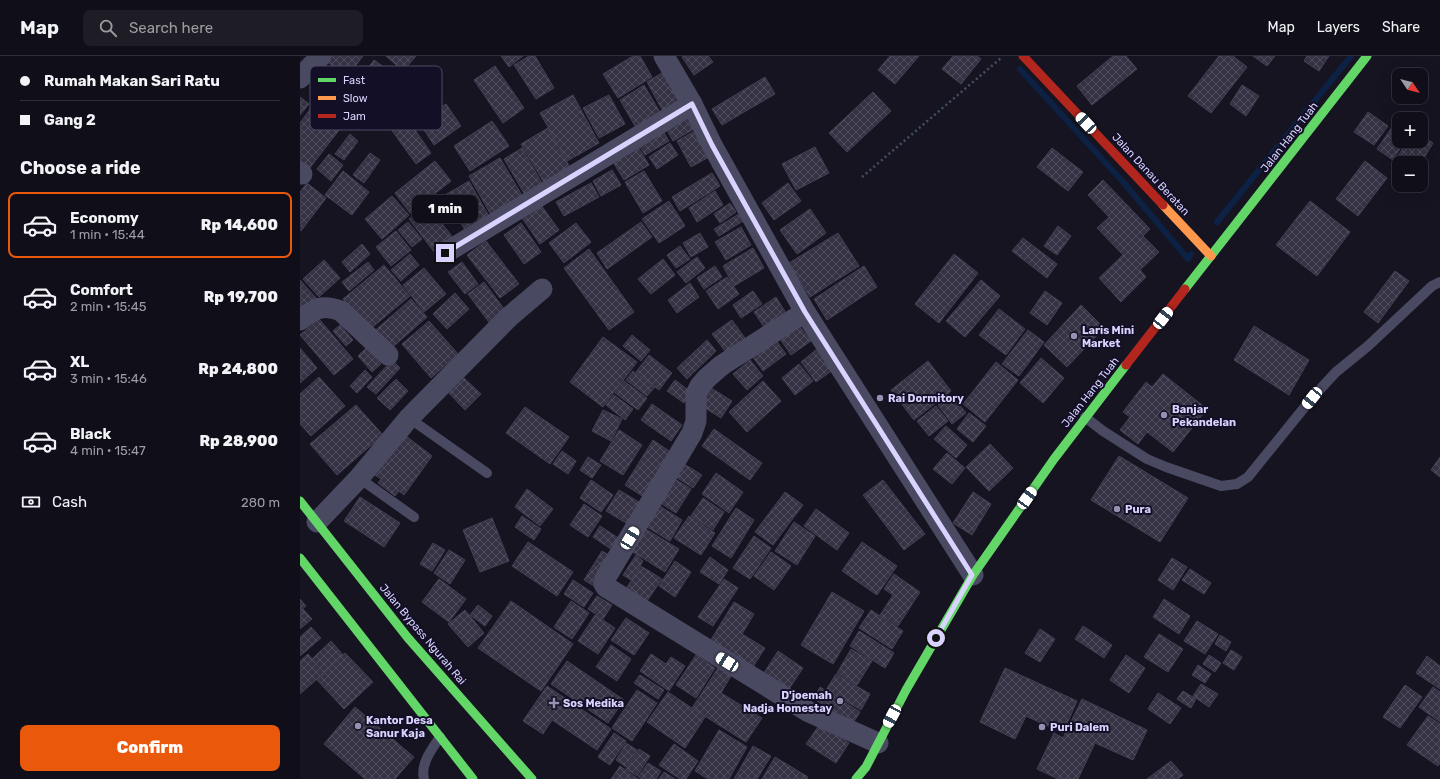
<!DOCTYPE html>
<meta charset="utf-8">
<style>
:root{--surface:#100f19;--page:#1e1d26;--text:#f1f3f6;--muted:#9c9ca2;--line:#302f38;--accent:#ea580c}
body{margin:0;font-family:Rubik,sans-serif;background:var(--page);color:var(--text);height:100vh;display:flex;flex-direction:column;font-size:15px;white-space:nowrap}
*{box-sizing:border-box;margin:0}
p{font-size:13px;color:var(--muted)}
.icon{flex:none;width:22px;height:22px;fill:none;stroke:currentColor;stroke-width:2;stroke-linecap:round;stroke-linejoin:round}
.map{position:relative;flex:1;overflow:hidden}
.panel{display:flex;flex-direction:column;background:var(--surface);width:300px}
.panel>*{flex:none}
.top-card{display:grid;align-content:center;height:88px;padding:0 20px;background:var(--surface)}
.needle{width:26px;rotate:125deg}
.controls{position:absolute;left:1092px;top:12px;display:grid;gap:8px}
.controls a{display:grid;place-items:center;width:36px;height:36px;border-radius:8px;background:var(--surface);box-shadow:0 4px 16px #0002,0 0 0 1px var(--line);font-size:20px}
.end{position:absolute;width:18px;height:18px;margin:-9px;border:5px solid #d9d4ff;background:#111;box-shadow:0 0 0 2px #111}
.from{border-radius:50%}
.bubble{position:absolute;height:28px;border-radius:8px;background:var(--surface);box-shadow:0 4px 16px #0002,0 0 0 1px var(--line);font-size:13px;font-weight:800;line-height:28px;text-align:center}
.car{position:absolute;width:12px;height:24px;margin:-12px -6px;border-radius:5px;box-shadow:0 0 3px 1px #0007;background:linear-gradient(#fff 24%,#345 0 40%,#fff 0 76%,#345 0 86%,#fff 0)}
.top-card b{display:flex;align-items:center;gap:14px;height:38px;font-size:15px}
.top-card b+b{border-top:1px solid var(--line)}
.top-card i{width:10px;height:10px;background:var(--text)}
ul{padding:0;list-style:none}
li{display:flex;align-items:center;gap:12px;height:66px;margin:0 8px 6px;padding:0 12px;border:2px solid transparent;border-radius:8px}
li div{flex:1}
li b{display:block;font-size:15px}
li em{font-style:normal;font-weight:800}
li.current{border-color:var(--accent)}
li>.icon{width:36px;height:36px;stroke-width:1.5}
h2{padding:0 20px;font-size:18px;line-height:48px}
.pay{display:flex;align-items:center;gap:10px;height:44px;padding:0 20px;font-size:15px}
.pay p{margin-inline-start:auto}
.action{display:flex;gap:8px;margin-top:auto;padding:8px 20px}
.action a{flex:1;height:46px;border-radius:8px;background:var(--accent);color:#fff;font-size:16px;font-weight:800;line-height:46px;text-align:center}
header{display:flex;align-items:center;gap:24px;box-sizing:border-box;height:56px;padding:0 20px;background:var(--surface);border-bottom:1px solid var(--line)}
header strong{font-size:19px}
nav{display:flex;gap:22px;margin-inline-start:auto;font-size:14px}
.search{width:280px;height:36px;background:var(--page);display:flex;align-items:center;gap:10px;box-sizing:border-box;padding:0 14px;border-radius:8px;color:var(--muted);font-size:15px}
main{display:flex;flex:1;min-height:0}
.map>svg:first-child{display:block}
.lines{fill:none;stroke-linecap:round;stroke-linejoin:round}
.stream{stroke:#0d2144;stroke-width:6}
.building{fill:url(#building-cross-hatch);stroke:#433f54}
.path{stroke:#44505f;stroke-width:2.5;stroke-dasharray:2 3;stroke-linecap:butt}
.lane{stroke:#4a4962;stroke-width:10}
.street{stroke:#4a4962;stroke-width:21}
.fast{stroke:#63d668;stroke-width:9}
.slow{stroke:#ff974d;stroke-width:9}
.jam{stroke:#b3261e;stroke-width:9}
.route{stroke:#d9d4ff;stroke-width:5}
.poi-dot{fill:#9591b1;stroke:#130f26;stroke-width:1.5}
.labels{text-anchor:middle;stroke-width:4;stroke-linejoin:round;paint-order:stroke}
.street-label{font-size:11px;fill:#d9d4ff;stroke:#130f26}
.poi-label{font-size:11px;font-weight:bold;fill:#d9d4ff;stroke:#130f26;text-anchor:start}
.key{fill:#130f26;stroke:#4e4a67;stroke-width:1}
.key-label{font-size:11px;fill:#d9d4ff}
</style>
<header>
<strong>Map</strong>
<div class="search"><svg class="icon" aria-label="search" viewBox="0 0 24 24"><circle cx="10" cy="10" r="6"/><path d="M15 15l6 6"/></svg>Search here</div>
<nav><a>Map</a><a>Layers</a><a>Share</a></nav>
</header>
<main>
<section class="panel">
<div class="top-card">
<b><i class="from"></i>Rumah Makan Sari Ratu</b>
<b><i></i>Gang 2</b>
</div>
<h2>Choose a ride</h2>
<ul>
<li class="current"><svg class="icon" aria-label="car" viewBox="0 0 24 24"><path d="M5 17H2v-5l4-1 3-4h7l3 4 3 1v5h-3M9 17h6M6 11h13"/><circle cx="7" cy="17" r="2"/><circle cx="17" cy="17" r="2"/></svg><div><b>Economy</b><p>1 min · 15:44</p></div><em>Rp 14,600</em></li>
<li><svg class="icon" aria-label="car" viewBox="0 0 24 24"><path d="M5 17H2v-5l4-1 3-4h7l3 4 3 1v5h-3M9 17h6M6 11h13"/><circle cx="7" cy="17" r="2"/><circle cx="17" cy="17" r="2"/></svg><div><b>Comfort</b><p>2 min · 15:45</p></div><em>Rp 19,700</em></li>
<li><svg class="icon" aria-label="car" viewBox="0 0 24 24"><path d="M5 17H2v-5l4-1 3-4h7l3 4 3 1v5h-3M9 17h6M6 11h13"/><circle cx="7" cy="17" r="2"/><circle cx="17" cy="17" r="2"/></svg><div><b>XL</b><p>3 min · 15:46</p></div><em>Rp 24,800</em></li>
<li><svg class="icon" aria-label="car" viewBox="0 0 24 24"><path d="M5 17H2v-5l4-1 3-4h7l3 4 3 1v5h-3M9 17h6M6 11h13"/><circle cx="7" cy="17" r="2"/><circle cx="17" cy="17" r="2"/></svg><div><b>Black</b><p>4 min · 15:47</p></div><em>Rp 28,900</em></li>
</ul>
<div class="pay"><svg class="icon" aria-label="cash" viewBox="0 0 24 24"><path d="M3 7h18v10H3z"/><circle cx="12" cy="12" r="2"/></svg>Cash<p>280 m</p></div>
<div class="action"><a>Confirm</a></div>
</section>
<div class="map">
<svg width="1140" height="723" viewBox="0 0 1140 723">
<defs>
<pattern id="building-cross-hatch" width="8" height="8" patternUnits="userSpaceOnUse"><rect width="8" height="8" fill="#343243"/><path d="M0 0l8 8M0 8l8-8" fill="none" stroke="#514f5f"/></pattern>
</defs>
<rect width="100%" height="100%" fill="#161421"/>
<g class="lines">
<g class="stream">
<polyline points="720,13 824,127 888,203 891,198"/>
<polyline points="917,166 1051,0"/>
</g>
</g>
<g class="building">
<polygon points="29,0 63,0 47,21 25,4"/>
<polygon points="86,0 116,0 103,15"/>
<polygon points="201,0 223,0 209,11"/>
<polygon points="229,0 235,0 254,32 236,43 214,9"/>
<polygon points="333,0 340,0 352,21 318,42 303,18"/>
<polygon points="384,0 408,0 413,6 394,19 382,1"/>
<polygon points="590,0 619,0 595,28 578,14"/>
<polygon points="653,0 677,0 681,3 661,28 642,13"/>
<polygon points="813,0 826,0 837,13 792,49 777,30"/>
<polygon points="919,0 933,0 947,11 911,57 888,40"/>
<polygon points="953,0 975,0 967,10"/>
<polygon points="1007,0 1029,0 1019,15 1004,5"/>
<polygon points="74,4 95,19 77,43 57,27"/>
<polygon points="195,10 224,52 203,67 174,24"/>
<polygon points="365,15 385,50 366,61 347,26"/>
<polygon points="465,21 475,38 422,69 412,53"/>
<polygon points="344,29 364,63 339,77 320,44"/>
<polygon points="942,29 959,40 946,60 930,48"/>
<polygon points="573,36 591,55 547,96 529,77"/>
<polygon points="273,39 299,87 267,105 240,57"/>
<polygon points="309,39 325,68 299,82 283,52"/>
<polygon points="0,41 9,48 0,59"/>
<polygon points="14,48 43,69 9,113 0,107 0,67"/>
<polygon points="146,48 161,70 134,89 119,66"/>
<polygon points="385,54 396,72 373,85 363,67"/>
<polygon points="1068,56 1088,70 1074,89 1054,76"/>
<polygon points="104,58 131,97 116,108 88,69"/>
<polygon points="192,65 209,90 170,115 154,90"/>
<polygon points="360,70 369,85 345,99 336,84"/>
<polygon points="1092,71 1099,76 1099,85 1105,85 1093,104 1077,93"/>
<polygon points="248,72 272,115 246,130 221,88"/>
<polygon points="395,75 409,101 391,111 377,85"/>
<polygon points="50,78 58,85 44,104 35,98"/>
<polygon points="1121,79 1133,87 1121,107 1102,107 1096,103 1105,89 1107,91 1110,85 1121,85"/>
<polygon points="335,86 349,109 324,124 310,101"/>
<polygon points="370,87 378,99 357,113 349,101"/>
<polygon points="515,91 529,117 496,134 482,108"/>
<polygon points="222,92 243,129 225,139 204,103"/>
<polygon points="752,92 783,116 768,135 737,111"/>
<polygon points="70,97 80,104 64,127 53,119"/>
<polygon points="29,98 43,109 31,125 17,113"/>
<polygon points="200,102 223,141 191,159 169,120"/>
<polygon points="135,105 151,125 110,157 95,137"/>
<polygon points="1065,105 1087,122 1058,160 1036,143"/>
<polygon points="312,114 321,129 301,140 293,125"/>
<polygon points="43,115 69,136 52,159 25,139"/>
<polygon points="344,115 362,145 343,157 325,126"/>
<polygon points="412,117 420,130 380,155 372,141"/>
<polygon points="803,124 850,173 843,180 859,196 840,214 846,221 821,246 799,222 823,199 797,172 809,161 788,139"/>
<polygon points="169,125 190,162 166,176 145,139"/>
<polygon points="7,127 26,142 1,175 0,136"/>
<polygon points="291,127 299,141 264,160 256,146"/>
<polygon points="488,127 501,145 474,164 462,147"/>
<polygon points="415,135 423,149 397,166 389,152"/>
<polygon points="92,140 109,159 82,183 65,163"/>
<polygon points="369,145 385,170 359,187 342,163"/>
<polygon points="1010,145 1050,176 1017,220 976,189"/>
<polygon points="430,147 436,156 420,167 414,158"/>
<polygon points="128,149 154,183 135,197 109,163"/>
<polygon points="241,149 259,174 240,188 222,162"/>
<polygon points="510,153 526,177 497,198 480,174"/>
<polygon points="439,158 443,165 419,180 414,173"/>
<polygon points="108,166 122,183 112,191 98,174"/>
<polygon points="341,166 352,181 307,213 297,197"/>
<polygon points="221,167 241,196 224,208 204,179"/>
<polygon points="276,167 291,186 264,207 249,187"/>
<polygon points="758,170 771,180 757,199 744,190"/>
<polygon points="441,171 451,189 426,204 415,186"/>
<polygon points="96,175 111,194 91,210 76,191"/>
<polygon points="400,177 408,191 391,201 383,187"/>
<polygon points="538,177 559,210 510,241 489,207"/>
<polygon points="723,182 757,208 747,222 712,195"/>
<polygon points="186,185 219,228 200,242 167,199"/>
<polygon points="62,188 70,198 50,216 42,206"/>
<polygon points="380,190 390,203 376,212 367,199"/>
<polygon points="453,192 464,212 434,230 423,210"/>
<polygon points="289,193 334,256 309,274 264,212"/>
<polygon points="110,198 119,209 101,225 91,214"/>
<polygon points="654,198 678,217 639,267 615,248"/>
<polygon points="397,201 405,212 386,227 377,216"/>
<polygon points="363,203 375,219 351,238 338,223"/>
<polygon points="24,204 40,222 19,241 3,223"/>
<polygon points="68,206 74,214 49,235 42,226"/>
<polygon points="162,206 178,228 165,238 148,216"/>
<polygon points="84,209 110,240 69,274 43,243"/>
<polygon points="415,210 422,221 404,233 397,222"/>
<polygon points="564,210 577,231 527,264 514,243"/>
<polygon points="124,212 146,238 124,256 103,229"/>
<polygon points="1095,215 1109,225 1078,267 1064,256"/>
<polygon points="427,221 439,238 418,253 406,235"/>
<polygon points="0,224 17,243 0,258"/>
<polygon points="681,224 700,240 665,281 646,265"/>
<polygon points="184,226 207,257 191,269 168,238"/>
<polygon points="390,227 399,241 377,257 368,244"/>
<polygon points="453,235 462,248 441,262 433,249"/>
<polygon points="745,235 762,247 747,269 730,257"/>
<polygon points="155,237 169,253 147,273 133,258"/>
<polygon points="476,241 489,262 468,277 454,256"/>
<polygon points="111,243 127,261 87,296 71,278"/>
<polygon points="781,249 804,272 767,311 744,289"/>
<polygon points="699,253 725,273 706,299 679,279"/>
<polygon points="19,263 53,303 34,319 0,279"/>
<polygon points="432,264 447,285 428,299 412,278"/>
<polygon points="129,265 158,298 131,322 102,288"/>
<polygon points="497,267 511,285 491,299 478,280"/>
<polygon points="40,269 53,284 46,290 33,275"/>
<polygon points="954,270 1009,304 989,339 934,304"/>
<polygon points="728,274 744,286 719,320 702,308"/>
<polygon points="332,279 350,294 341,305 323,290"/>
<polygon points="303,281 337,306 303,351 270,326"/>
<polygon points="475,283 486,298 463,315 452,300"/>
<polygon points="407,284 416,295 387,323 377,312"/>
<polygon points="0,292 17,312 0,327"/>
<polygon points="66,292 81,308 72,316 58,300"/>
<polygon points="517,293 533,314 516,326 501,306"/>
<polygon points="349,299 372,317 359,334 336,316"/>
<polygon points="741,302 764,322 743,347 720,327"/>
<polygon points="92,304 100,312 76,338 67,331"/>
<polygon points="450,304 463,320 447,334 433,318"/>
<polygon points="628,305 651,335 614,364 591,334"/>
<polygon points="696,306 718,324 685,366 663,348"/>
<polygon points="499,308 513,325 495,339 482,322"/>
<polygon points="65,314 72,321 57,337 50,330"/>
<polygon points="333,315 355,331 347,340 326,324"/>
<polygon points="863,318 907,353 873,396 847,376 838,388 820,374 830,361 823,356 846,326 852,331"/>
<polygon points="19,321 45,350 11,380 0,368 0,338"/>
<polygon points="163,321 181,338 165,354 148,336"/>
<polygon points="96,323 108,335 90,354 77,342"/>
<polygon points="375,324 391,336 384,347 367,335"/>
<polygon points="324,325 347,342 338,354 315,337"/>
<polygon points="463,325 481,345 447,376 429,356"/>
<polygon points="411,332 432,345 421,362 400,349"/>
<polygon points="314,339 333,353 325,364 306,349"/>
<polygon points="652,339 666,357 652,368 638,349"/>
<polygon points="352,348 382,369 371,385 341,364"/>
<polygon points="56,349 83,379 37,419 10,388"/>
<polygon points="636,350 648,365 629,380 617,365"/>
<polygon points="225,351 269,381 250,408 206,377"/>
<polygon points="303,354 322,363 311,385 292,375"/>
<polygon points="669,357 686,370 673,386 657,373"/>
<polygon points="646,370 667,389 656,402 634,383"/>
<polygon points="414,373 462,407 450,424 402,390"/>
<polygon points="319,374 342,389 323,419 300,405"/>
<polygon points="102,377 132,400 104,439 99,435 95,440 78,427 81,423 72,417"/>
<polygon points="353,384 372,397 344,441 325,429"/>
<polygon points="690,388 713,412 689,435 666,411"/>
<polygon points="262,395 276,405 268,418 253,408"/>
<polygon points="647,397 665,412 652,428 633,413"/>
<polygon points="819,400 888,442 860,486 791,444"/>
<polygon points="288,401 301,409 292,422 280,414"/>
<polygon points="1140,401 1140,421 1131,414"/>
<polygon points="379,405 402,419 393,432 371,418"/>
<polygon points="416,417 443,436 429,457 402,438"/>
<polygon points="370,420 391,433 376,457 356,444"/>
<polygon points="291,424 313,439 301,456 280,442"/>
<polygon points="583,424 625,478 604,494 563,439"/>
<polygon points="227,433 253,453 240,470 215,451"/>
<polygon points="319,434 344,449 331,470 306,455"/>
<polygon points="485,436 503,449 473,489 455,476"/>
<polygon points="673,436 691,448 672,479 653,467"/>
<polygon points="60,441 100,467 84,491 44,465"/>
<polygon points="403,442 424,456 413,474 391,460"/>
<polygon points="355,447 382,464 370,485 342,468"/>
<polygon points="284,448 302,460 288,481 270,469"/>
<polygon points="436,452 454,464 431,502 412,490"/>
<polygon points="516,453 549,477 537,494 504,470"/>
<polygon points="222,460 241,473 234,484 215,471"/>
<polygon points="389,460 415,477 401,499 374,482"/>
<polygon points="192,462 209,505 180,516 163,474"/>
<polygon points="494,466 515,480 497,509 475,495"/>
<polygon points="300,470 320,483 312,494 293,481"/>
<polygon points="342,471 379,493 365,516 328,493"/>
<polygon points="454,480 471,492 450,523 433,512"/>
<polygon points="228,486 273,516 257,540 212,510"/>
<polygon points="562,486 597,510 577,539 542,515"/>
<polygon points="133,487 145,494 132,515 120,508"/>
<polygon points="149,494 165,504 150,528 134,517"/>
<polygon points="302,495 312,501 294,530 284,524"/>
<polygon points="471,496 491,510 474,534 454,520"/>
<polygon points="336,499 343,505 331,524 323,519"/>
<polygon points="410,501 428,514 419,528 400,516"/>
<polygon points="872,502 887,511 873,534 858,524"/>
<polygon points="375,505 391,516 375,541 359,530"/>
<polygon points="341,510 362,523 347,545 327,531"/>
<polygon points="890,513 911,527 904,538 882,524"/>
<polygon points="594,518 620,536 598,570 580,559 593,539 584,533"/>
<polygon points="139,523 166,543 149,566 122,546"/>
<polygon points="424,523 438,532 413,570 398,561"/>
<polygon points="273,524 293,537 284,551 264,538"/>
<polygon points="532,536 564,555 533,608 501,589"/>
<polygon points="297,540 312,549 303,563 288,553"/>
<polygon points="0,543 6,550 0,555"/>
<polygon points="864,543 890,560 879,578 853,561"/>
<polygon points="211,545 273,588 241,635 178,592"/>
<polygon points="271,545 289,557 272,583 254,571"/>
<polygon points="434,546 454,558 442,578 465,592 451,614 409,587"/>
<polygon points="178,549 192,560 185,570 170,559"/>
<polygon points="3,553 12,563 0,573 0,555"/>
<polygon points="165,554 184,577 168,591 148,568"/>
<polygon points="571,554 603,575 592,593 559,572"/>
<polygon points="295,559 315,572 298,598 278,585"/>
<polygon points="326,562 349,577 334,599 311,584"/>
<polygon points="897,565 918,578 905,598 884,585"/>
<polygon points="783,570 812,589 804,602 775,583"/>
<polygon points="11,571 21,582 0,600 0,581"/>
<polygon points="740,573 755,583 740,606 725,597"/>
<polygon points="559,575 594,597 585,612 550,590"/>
<polygon points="859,578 883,593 868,616 844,601"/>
<polygon points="920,579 931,586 926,595 915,588"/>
<polygon points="31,585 43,599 24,617 12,603"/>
<polygon points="311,589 331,603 317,625 296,611"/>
<polygon points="551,593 572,605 557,629 537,617"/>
<polygon points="931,594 942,601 934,614 923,607"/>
<polygon points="478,595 503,612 487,636 462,620"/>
<polygon points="45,597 73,626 44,653 17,624"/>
<polygon points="8,598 24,617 0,638 0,605"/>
<polygon points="351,598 366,608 371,601 385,610 369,635 340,615"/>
<polygon points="396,599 415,612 396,642 376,629"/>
<polygon points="826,599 845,612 829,637 810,624"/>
<polygon points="909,599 921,607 915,616 903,608"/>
<polygon points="1127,600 1140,610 1140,633 1116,617"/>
<polygon points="267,605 324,644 308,667 251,628"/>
<polygon points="898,609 911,618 905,627 892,619"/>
<polygon points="418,612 431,620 421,637 462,662 446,686 392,652"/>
<polygon points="705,612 777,645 763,677 726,660 715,683 680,666"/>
<polygon points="536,618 570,638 561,654 526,634"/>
<polygon points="340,619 364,634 358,643 334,627"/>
<polygon points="901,628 918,638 909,651 893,640"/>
<polygon points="1105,629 1122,641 1100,672 1083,661"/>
<polygon points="247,630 311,673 297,694 252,664 243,678 223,665"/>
<polygon points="520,631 560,656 553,667 514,643"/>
<polygon points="1133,631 1140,636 1140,666 1119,651"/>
<polygon points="337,634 357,647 332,685 312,672"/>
<polygon points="883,635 896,643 891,652 877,643"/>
<polygon points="368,636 405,661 385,692 347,666"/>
<polygon points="858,637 881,652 870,668 848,653"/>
<polygon points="782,643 847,674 833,704 795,687 778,723 758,723 737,713 754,677 763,682"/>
<polygon points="55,651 114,701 95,723 65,723 24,688"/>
<polygon points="1128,660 1140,668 1140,707 1138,710 1107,689"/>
<polygon points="520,668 549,687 536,707 506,688"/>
<polygon points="419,674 447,691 429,723 408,723 395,715"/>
<polygon points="314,677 326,685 310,709 298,701"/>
<polygon points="326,687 337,694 326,711 316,704"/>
<polygon points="374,688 398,705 386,723 380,723 359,709"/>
<polygon points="453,690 471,700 457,723 434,723"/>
<polygon points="339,693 350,700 337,720 326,713"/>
<polygon points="475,701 508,721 507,723 462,723"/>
<polygon points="871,705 883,719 878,723 847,723"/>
<polygon points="348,707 361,715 356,723 342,723 338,721"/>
<polygon points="320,710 338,723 311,723"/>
<polygon points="364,716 375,723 359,723"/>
</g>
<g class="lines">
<polyline class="path" points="562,121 701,2"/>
<g class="lane">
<polyline points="785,361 803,375 847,403 866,411 921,430 937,428 948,421 1012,342 1036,316 1068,290 1132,230 1140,226"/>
<polyline points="109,362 187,417"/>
<polyline points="59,422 114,461"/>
<path d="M 124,723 C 120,708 132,693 140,681"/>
</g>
<g class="street">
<polyline points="364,0 392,48 412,89 505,256 673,519"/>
<polyline points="0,22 21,0"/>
<polyline points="0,116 2,118"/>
<polyline points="145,197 392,48"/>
<polyline points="505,256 422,309 407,322 400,330 396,338 396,365 392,377 306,521 304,528 306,531 509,656 578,687"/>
<path d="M 0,264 C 16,252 22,248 41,255 L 88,299"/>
<polyline points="17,466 59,422 109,362 209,261 242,233"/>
</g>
<g class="fast">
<polyline points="885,233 1067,0"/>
<polyline points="0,445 108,582 232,723"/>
<polyline points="0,502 173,723"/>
<polyline points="556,723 566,711 606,634 673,519 754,403 826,309"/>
</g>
<polyline class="slow" points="863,149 911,200"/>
<g class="jam">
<polyline points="723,0 863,149"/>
<polyline points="826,309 885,233"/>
</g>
</g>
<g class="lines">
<polyline class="route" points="145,197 392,48 412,89 505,256 672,519 636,582"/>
</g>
<g class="poi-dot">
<circle cx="774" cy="280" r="4"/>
<circle cx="580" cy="342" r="4"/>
<circle cx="864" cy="359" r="4"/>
<circle cx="817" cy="453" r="4"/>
<circle cx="540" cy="645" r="4"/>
<path d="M252 641h4v4h4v4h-4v4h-4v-4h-4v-4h4z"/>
<circle cx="58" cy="670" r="4"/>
<circle cx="742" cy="671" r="4"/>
</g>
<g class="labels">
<g class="street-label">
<text transform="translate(989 81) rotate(-52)" y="4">Jalan Hang Tuah</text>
<text transform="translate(851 118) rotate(47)" y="4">Jalan Danau Beratan</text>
<text transform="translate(790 336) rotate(-52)" y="4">Jalan Hang Tuah</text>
<text transform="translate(123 578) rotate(50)" y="4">Jalan Bypass Ngurah Rai</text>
</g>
<g class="poi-label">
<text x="782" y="278">Laris Mini<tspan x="782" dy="13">Market</tspan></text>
<text x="588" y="346">Rai Dormitory</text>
<text x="872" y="357">Banjar<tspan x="872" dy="13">Pekandelan</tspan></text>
<text x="825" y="457">Pura</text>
<text x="532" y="643" text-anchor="end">D'joemah<tspan x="532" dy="13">Nadja Homestay</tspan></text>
<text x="263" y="651">Sos Medika</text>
<text x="66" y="668">Kantor Desa<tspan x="66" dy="13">Sanur Kaja</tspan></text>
<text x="750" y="675">Puri Dalem</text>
</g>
</g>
<rect x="10" y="10" width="132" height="64" rx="6" class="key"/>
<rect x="18" y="22" width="18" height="4" fill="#63d668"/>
<rect x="18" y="40" width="18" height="4" fill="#ff974d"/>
<rect x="18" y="58" width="18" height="4" fill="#b3261e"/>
<g class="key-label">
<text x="43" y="28">Fast</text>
<text x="43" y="46">Slow</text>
<text x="43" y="64">Jam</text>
</g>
</svg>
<div class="controls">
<a><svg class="needle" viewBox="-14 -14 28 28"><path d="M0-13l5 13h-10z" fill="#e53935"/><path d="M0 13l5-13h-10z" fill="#9c9ca2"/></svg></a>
<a>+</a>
<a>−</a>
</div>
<i class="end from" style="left:636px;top:582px"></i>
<i class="end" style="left:145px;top:197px"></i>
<div class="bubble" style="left:112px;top:139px;width:66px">1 min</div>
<i class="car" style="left:786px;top:67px;rotate:317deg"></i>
<i class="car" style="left:863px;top:262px;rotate:38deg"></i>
<i class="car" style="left:1012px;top:342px;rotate:219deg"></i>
<i class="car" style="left:727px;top:442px;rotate:35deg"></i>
<i class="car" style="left:330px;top:482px;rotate:31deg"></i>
<i class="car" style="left:427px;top:606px;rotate:302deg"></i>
<i class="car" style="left:592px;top:660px;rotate:208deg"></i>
</div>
</main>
